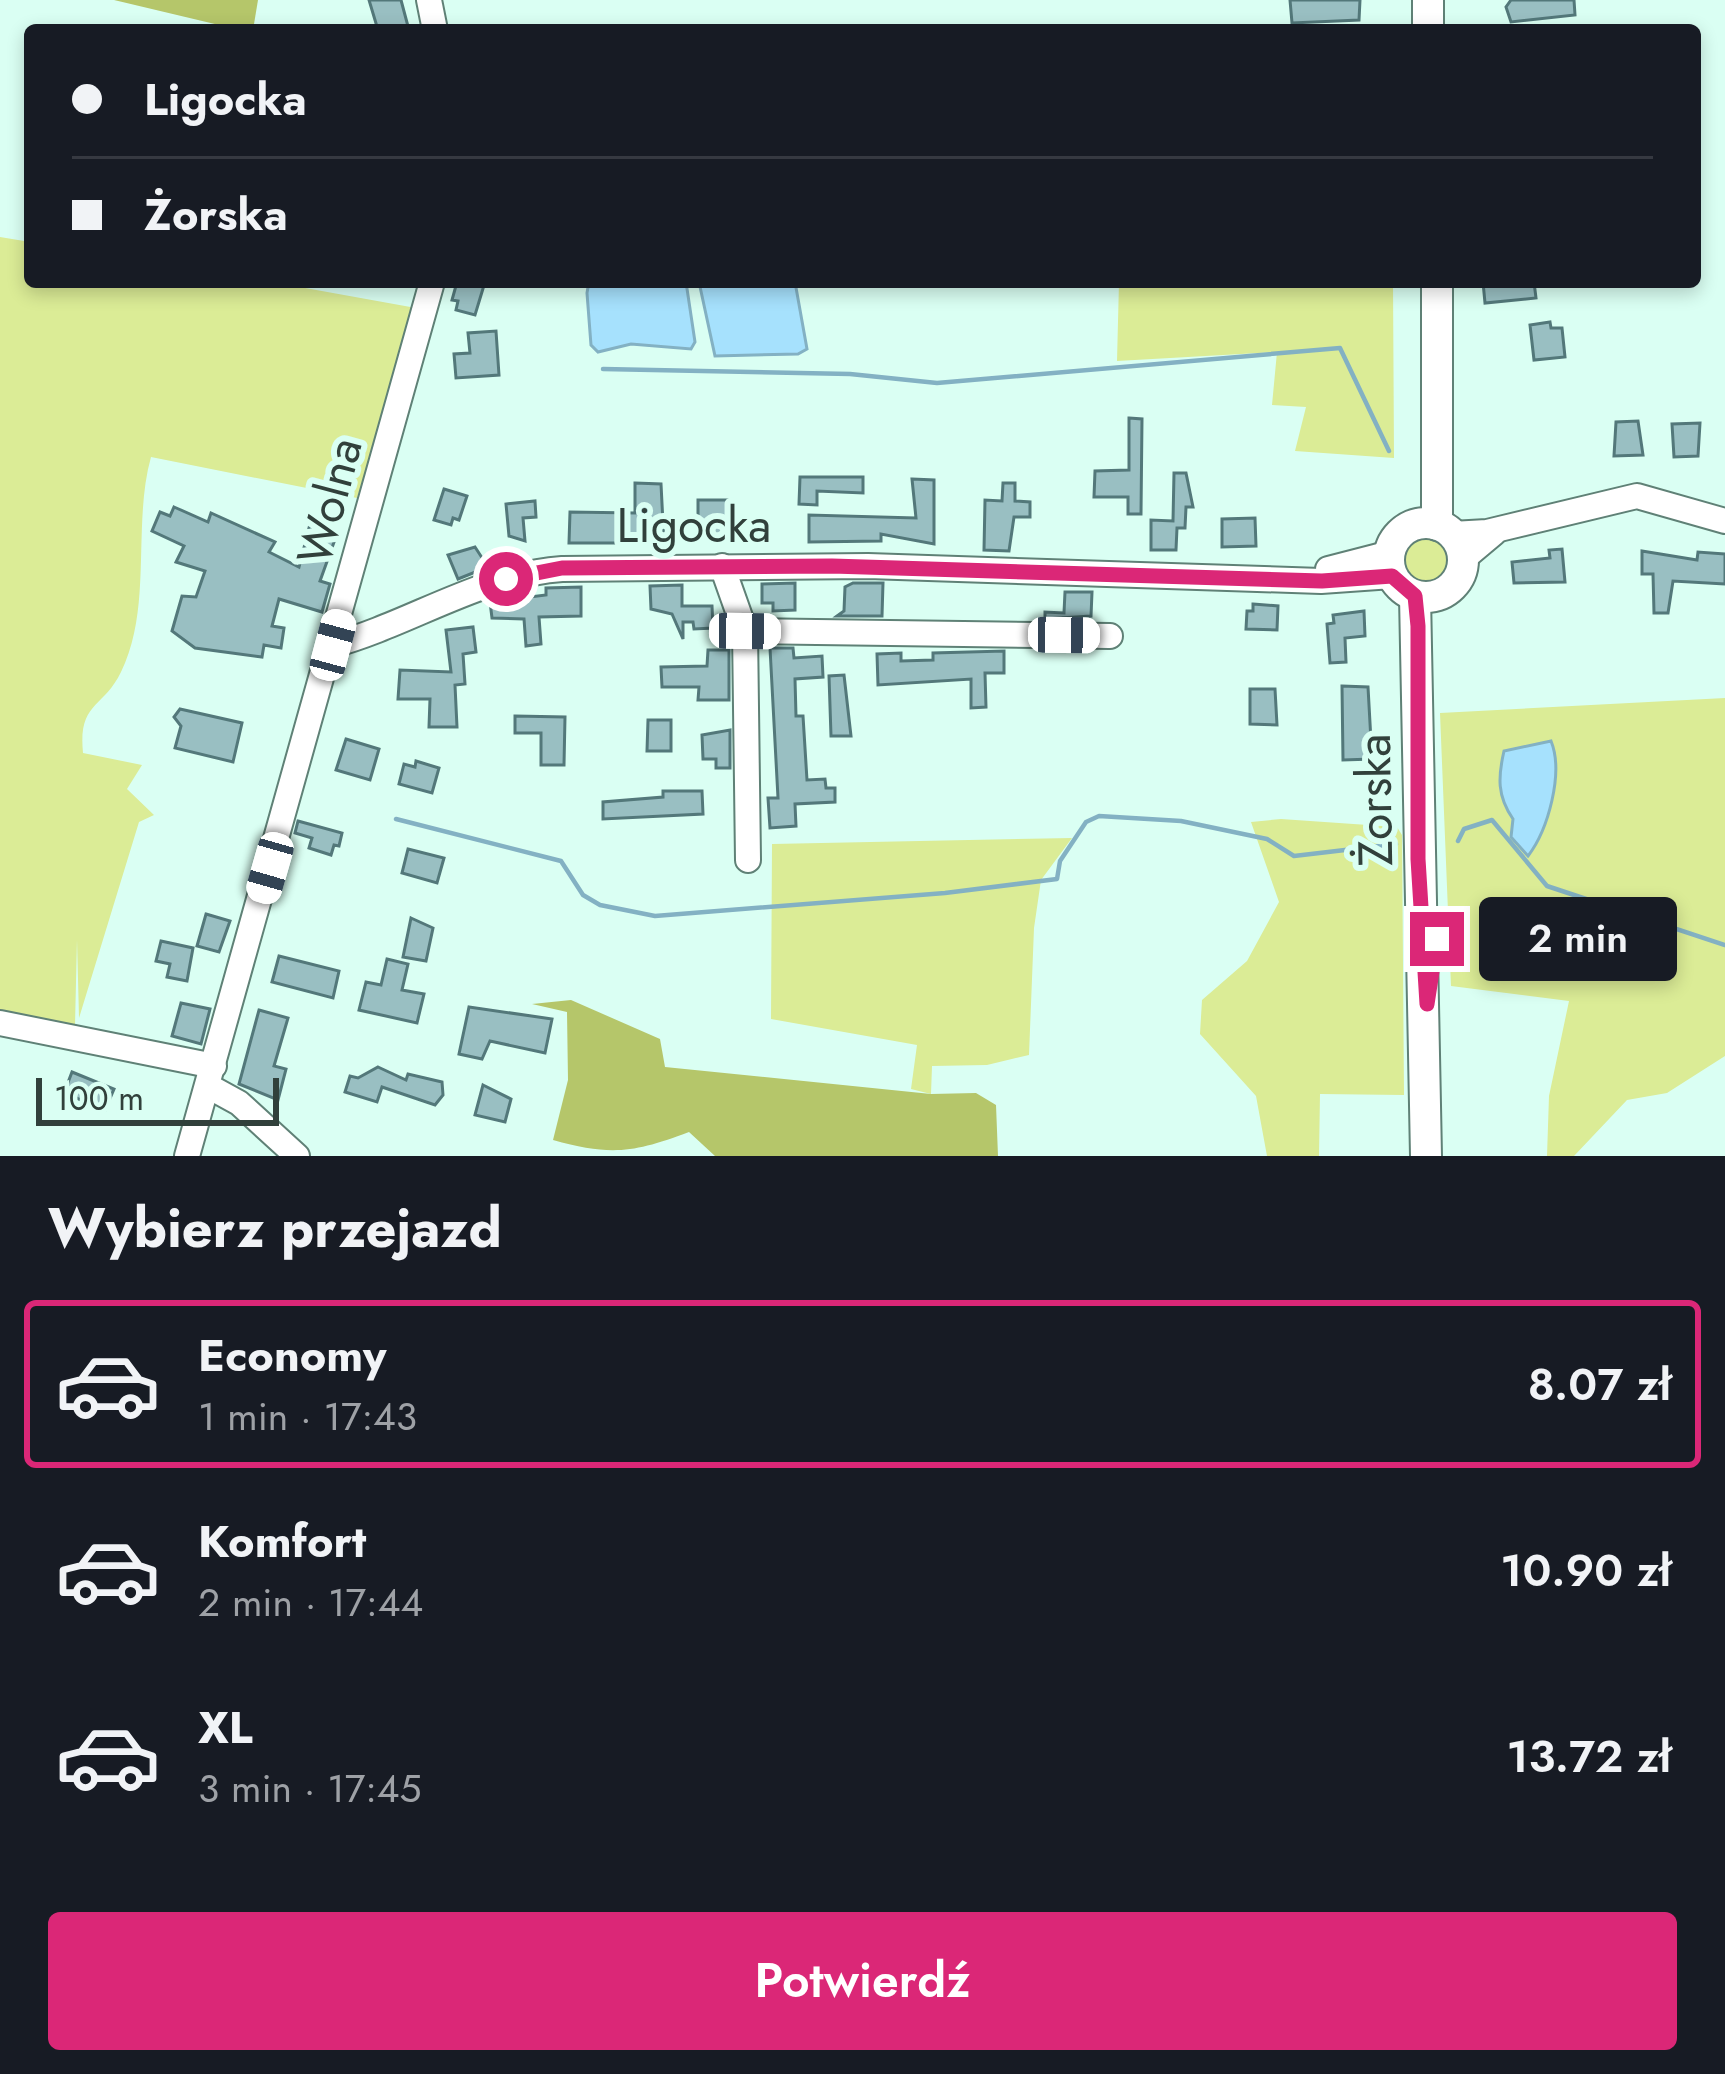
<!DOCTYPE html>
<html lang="pl">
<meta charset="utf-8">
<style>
:root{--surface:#171b24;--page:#242831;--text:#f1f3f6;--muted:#9ea1a6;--line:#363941;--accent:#db2777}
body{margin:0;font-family:Jost,sans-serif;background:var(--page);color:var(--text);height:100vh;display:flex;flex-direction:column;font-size:45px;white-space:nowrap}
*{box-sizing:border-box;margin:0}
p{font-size:39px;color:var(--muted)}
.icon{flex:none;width:66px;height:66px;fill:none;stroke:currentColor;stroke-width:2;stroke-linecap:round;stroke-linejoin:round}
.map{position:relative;height:1156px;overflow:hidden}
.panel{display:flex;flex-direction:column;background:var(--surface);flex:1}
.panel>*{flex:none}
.hud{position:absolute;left:24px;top:24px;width:1677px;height:264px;border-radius:12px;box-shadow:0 6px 18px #0003;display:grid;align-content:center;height:264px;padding:0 48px;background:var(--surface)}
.scale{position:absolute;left:36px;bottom:30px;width:243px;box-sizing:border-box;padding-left:12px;border:6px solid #31403b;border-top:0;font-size:33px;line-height:42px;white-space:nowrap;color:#31403b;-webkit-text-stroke:9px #dafff3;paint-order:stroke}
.end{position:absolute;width:54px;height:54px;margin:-27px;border:15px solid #db2777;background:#fff;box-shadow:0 0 0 6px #fff}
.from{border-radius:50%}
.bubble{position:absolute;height:84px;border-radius:12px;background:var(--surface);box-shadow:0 6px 18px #0003;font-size:39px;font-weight:600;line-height:84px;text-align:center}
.car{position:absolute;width:36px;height:72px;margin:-36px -18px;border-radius:15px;box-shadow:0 0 9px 3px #0007;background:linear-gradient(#fff 24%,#345 0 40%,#fff 0 76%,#345 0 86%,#fff 0)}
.hud b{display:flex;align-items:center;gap:42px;height:114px;font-size:45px}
.hud b+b{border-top:3px solid var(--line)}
.hud i{width:30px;height:30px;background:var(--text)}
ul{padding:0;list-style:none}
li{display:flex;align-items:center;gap:36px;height:168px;margin:0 24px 18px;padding:0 24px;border:6px solid transparent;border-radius:12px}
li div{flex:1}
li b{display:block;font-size:45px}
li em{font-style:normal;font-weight:600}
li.active{border-color:var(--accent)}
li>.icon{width:108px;height:108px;stroke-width:1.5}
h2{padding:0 48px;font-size:54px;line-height:144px}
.action{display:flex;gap:24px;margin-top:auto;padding:24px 48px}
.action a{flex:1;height:138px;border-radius:12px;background:var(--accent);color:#fff;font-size:48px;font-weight:600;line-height:138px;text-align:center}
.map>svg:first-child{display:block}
.green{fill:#dbec96}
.forest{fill:#b5c66a}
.water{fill:#a6e1fd;stroke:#83b1c3;stroke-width:3}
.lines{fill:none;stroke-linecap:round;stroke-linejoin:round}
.stream{stroke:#83b1c3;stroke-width:4.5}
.building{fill:#99bfc2;stroke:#53787a;stroke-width:3}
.minor-casing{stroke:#5f8176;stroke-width:28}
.major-casing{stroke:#5f8176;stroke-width:34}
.minor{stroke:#fff;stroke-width:24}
.major{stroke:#fff;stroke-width:30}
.route{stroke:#db2777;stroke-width:15}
.labels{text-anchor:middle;stroke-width:12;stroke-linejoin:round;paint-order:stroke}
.street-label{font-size:48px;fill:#31403b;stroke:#dafff3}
</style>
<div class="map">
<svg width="1725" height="1156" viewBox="0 0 1725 1156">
<rect width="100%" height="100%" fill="#dafff3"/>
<g class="green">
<path d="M 0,237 L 30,242 L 30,282 L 272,282 L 416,308 L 357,498 L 151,457 C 132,525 153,607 121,672 C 103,709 78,702 83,753 L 142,765 L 127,789 L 154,815 L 139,822 L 79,1018 L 77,940 L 75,1025 L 0,1012 Z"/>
<polygon points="1119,282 1393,282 1394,458 1295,451 1306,407 1272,405 1277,352 1117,361"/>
<circle cx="1426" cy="560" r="26"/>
<polygon points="1725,698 1725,1056 1667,1093 1627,1100 1574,1156 1547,1156 1549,1096 1569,1001 1451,986 1440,713"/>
<polygon points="1281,819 1397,827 1402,835 1404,1095 1320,1094 1319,1156 1267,1156 1256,1096 1200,1034 1202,1000 1247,961 1279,902 1251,822"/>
<polygon points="1072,838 1041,880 1034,928 1029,1055 987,1065 932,1066 931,1094 911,1089 917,1045 771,1019 772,844"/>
</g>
<g class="forest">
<polygon points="114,0 258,0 253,30 240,30"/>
<path d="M 571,1000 L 660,1039 L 665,1067 L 931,1094 L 976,1093 L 996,1105 L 998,1156 L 715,1156 L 689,1132 C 633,1153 611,1156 553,1140 L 568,1080 L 567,1012 L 532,1004 Z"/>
</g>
<g class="water">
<polygon points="604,282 686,282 695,342 691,349 631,344 598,352 591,345 587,293 588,287"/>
<polygon points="699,282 795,282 807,349 798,354 715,356"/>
<path d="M 1551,741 C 1564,773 1548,830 1528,856 L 1511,837 L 1513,819 C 1497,796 1498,777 1504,751 Z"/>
</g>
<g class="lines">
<g class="stream">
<polyline points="603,369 850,374 937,383 1340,348 1389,451"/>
<polyline points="396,819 561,861 583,895 600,905 655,916 945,893 1057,879 1060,861 1086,822 1099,816 1181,821 1267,839 1294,856 1396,844"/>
<polyline points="1458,841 1464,829 1492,820 1547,886 1725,945"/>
</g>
</g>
<g class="building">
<polygon points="369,0 401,0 409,30 378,30"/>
<polygon points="1290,0 1360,0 1359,20 1292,23"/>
<polygon points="1511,0 1574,0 1575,15 1511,22 1506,7"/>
<polygon points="457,282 485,282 475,315 456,310 458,301 452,300"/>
<polygon points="1483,282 1534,282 1536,298 1485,303"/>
<polygon points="1550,322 1551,328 1562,328 1565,357 1534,360 1530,325"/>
<polygon points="496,331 499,375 456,378 454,354 470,353 468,333"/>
<polygon points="1129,418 1142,419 1141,514 1128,514 1128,497 1094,497 1095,471 1129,470"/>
<polygon points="1638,421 1643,455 1614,456 1616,422"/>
<polygon points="1700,423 1698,456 1674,457 1672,424"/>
<polygon points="1174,473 1186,473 1193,507 1186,507 1185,528 1177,528 1176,550 1151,550 1151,520 1173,521"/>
<polygon points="800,477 863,477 863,493 817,491 817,505 799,504"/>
<polygon points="912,479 934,480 934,544 881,534 881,541 809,542 809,515 916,518"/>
<polygon points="635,483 661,484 664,543 569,543 570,512 635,513"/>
<polygon points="1003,483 1015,483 1015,501 1030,502 1030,517 1014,517 1009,551 984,550 985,500 1002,501"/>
<polygon points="444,489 467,496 459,520 453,518 451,525 434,520"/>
<polygon points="698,500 730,500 730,535 698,534"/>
<polygon points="535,501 536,517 523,518 525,541 509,536 506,504"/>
<polygon points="174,507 208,522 211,513 275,542 269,552 299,567 310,524 338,531 320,581 330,584 322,612 279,599 272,626 284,628 281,648 264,645 262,657 195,648 172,631 182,596 196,597 205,571 176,562 184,546 152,531 160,512 170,516"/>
<polygon points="1255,518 1256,546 1222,547 1222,519"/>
<polygon points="475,547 488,567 458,579 448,555"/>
<polygon points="1562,549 1565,582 1514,583 1512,562 1550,558 1549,550"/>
<polygon points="1642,551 1697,560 1698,552 1725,554 1725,584 1673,581 1668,613 1654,613 1653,574 1642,574"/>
<polygon points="795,583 795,610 773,611 773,603 762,603 762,584"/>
<polygon points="853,583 883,583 882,616 837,616 844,611 845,587"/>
<polygon points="682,585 682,606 712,606 713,628 694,629 693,622 683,622 683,639 672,614 651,609 650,586"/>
<polygon points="581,587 581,616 539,617 541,644 526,646 524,619 492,618 490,602 546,595 546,588"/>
<polygon points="1065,592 1092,592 1091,616 1045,619 1045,612 1064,613"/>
<polygon points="1253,604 1278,606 1277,630 1246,629 1247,611 1253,611"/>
<polygon points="1364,611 1365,636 1345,638 1346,662 1330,663 1327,624 1334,623 1333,615"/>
<polygon points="473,627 476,652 463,654 465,684 455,685 457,727 429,727 430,699 398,699 400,670 451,672 446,630"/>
<polygon points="770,648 793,648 794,658 822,656 823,677 795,679 796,716 803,716 807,780 825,779 826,788 835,788 835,802 795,804 796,826 770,828 768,798 778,798"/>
<polygon points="708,650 729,650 729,700 698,700 699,687 662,687 661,667 707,666"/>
<polygon points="1004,651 1004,673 985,673 986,707 971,708 971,679 878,685 877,654 901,653 901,661 933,660 933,653"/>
<polygon points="844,675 851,736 831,736 829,676"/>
<polygon points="1342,686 1368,687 1372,759 1343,760"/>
<polygon points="1250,689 1275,689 1277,725 1250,724"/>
<polygon points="180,709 242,723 233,762 175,748 181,726 174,717"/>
<polygon points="515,716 565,717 564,765 541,765 541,733 515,733"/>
<polygon points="648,720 671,720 671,751 647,751"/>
<polygon points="730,730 730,768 716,768 716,759 703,759 702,735"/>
<polygon points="346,739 379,749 370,780 336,770"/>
<polygon points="416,761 439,768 432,793 399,784 404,764 415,767"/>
<polygon points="663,791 702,791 703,814 603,819 603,802 663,797"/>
<polygon points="298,821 342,833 339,846 334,845 331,855 309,848 312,838 295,833"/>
<polygon points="408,849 444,858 437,883 402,873"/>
<polygon points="206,914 230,921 219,952 197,946"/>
<polygon points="411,918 433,928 426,961 403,957"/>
<polygon points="161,941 193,948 187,981 167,977 170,964 156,961"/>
<polygon points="279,956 339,971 333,998 272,982"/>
<polygon points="387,959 408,964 402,990 424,994 417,1023 359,1010 366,982 381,985"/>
<polygon points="181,1003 210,1009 201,1044 172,1036"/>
<polygon points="469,1007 552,1019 545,1053 490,1041 482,1059 459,1054"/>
<polygon points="259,1010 288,1018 274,1066 286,1069 278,1100 239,1084"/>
<polygon points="378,1067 406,1080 408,1074 442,1082 443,1095 435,1105 382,1087 377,1102 345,1092 350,1076 358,1078"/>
<polygon points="72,1072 114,1089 105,1110 64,1093"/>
<polygon points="483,1085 511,1099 505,1122 475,1115"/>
</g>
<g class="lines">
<g class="minor-casing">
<g id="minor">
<polyline points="429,0 435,30"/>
<polyline points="1452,534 1487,532 1637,496 1725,521"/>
<polyline points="1463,559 1494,533"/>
<polyline points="722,566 745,631 748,860"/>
<polyline points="1328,569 1390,553"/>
<polyline points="745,631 1110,636"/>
<path d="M 333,645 C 410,624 480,575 562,569 L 868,566 L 1321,581 L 1392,576"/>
<polyline points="0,1023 214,1066"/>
<polyline points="208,1086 239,1103 297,1156"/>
<polyline points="187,1156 432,282"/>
</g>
</g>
<g class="major-casing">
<g id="major">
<polyline points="1428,0 1428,30"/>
<polyline points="1437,282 1437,525"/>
<circle cx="1426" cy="560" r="37"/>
<polyline points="1415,596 1426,1156"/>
</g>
</g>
<use href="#minor" class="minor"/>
<use href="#major" class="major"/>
</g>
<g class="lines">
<polyline class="route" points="506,579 562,568 832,566 1322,581 1392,576 1415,596 1418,626 1418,859 1427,1004 1437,939"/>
</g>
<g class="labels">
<g class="street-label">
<text transform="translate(329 501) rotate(-75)" y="17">Wolna</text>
<text x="694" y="542">Ligocka</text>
<text transform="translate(1374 800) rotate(-91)" y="17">Żorska</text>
</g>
</g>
</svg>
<div class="scale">100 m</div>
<i class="end from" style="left:506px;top:579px"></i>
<i class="end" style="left:1437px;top:939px"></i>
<div class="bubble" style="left:1479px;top:897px;width:198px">2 min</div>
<i class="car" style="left:745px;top:631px;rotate:91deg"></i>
<i class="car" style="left:1064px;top:635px;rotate:91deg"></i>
<i class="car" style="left:333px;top:645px;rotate:15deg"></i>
<i class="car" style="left:270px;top:868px;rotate:196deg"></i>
<div class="hud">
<b><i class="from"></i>Ligocka</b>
<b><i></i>Żorska</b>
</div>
</div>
<section class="panel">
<h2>Wybierz przejazd</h2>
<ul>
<li class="active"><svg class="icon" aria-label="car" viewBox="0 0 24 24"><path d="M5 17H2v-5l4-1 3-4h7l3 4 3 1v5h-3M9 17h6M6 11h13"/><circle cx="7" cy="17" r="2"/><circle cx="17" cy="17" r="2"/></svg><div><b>Economy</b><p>1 min · 17:43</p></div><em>8.07 zł</em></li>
<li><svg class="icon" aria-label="car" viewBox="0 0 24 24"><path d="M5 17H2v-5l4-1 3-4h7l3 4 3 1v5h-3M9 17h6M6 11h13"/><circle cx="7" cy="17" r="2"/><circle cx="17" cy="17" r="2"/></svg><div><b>Komfort</b><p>2 min · 17:44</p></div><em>10.90 zł</em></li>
<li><svg class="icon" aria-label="car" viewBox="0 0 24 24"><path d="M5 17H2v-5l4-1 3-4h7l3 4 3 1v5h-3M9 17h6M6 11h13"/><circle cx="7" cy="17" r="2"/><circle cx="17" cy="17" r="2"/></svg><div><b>XL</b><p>3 min · 17:45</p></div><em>13.72 zł</em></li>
</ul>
<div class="action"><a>Potwierdź</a></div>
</section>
